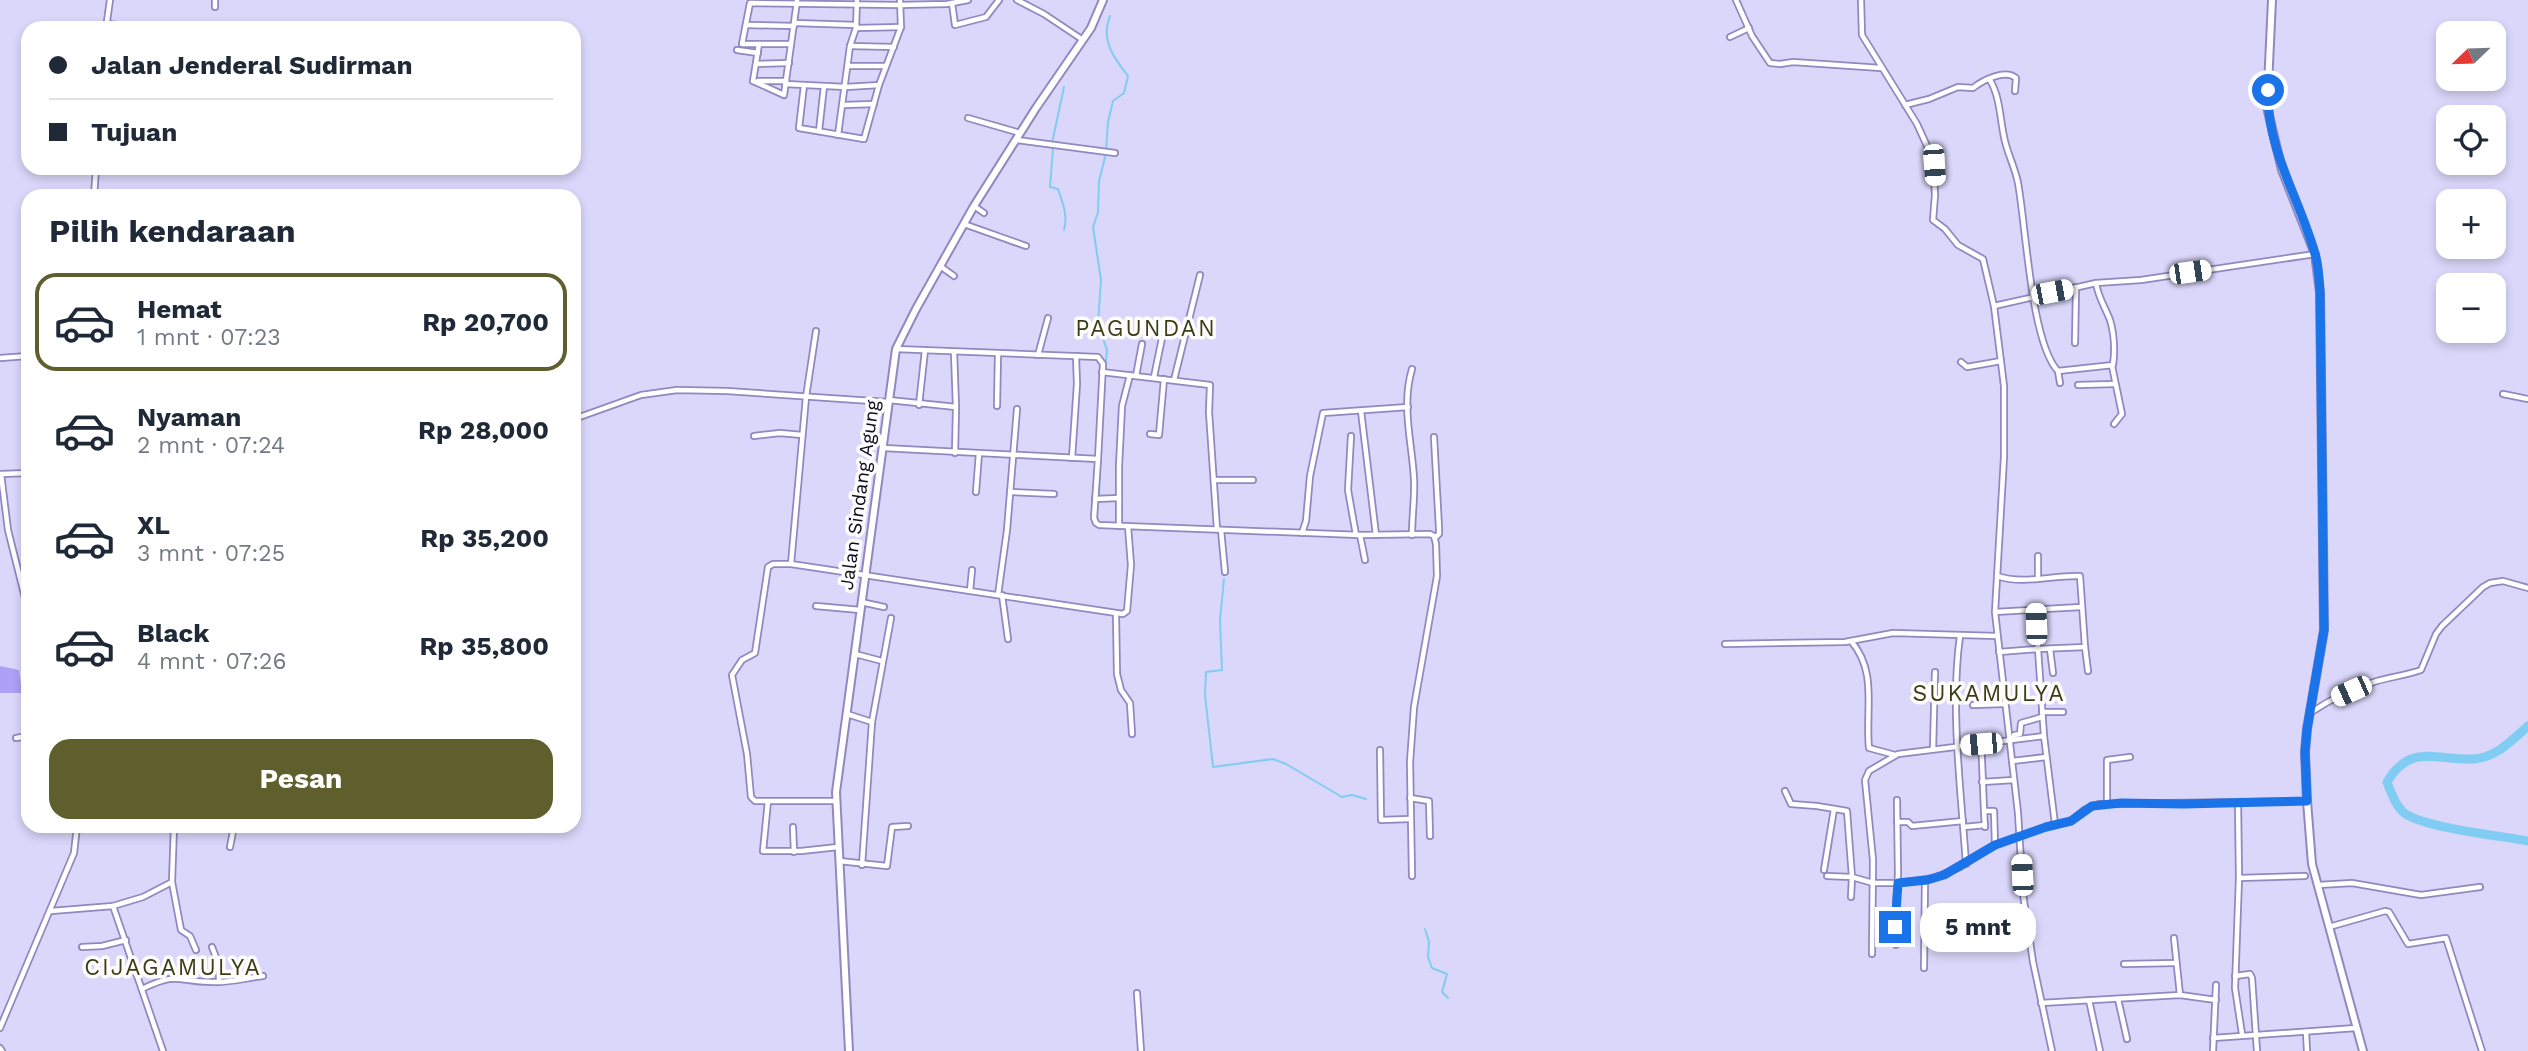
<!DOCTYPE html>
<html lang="id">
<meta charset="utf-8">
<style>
:root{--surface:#fff;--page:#f6f6f7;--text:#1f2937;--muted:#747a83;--line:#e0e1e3;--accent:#5e5f2d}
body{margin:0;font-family:"Work Sans",sans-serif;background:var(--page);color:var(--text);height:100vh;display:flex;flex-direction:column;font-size:26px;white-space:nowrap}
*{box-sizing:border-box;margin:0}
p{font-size:23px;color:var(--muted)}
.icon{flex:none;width:38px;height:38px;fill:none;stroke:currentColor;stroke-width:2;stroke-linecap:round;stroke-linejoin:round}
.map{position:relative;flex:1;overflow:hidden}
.details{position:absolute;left:21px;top:189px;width:560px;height:644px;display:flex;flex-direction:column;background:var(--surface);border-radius:21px;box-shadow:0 4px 10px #0003}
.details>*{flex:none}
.top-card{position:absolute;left:21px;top:21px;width:560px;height:154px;border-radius:21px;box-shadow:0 4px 10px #0003;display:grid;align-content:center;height:154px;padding:0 28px;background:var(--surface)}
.needle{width:46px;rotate:247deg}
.buttons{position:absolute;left:2436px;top:21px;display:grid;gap:14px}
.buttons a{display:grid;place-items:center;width:70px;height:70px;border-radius:14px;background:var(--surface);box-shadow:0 4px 10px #0003;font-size:35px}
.end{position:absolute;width:32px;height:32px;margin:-16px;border:9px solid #1a73e8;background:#fff;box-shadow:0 0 0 4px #fff}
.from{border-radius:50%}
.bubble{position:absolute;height:49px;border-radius:21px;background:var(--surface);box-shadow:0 4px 10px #0003;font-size:23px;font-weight:700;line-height:49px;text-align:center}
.car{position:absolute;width:21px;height:42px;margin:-21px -10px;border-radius:9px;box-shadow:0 0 5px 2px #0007;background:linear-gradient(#fff 24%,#345 0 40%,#fff 0 76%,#345 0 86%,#fff 0)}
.top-card b{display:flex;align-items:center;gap:24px;height:66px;font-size:26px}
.top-card b+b{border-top:2px solid var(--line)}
.top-card i{width:18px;height:18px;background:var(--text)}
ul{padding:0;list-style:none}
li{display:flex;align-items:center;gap:21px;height:98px;margin:0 14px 10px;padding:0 14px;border:4px solid transparent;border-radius:21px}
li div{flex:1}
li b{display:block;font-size:26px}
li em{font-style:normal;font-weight:700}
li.current{border-color:var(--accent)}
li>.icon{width:63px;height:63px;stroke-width:1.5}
h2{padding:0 28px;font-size:32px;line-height:84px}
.primary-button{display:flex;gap:14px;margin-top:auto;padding:14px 28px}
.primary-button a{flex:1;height:80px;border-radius:21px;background:var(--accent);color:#fff;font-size:28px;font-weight:700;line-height:80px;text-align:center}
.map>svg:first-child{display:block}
.green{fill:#aea0f6}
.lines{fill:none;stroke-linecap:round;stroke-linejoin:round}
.stream{stroke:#80ccf2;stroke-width:2}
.river{stroke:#80ccf2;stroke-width:9}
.minor-casing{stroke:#9088bf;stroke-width:8}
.major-casing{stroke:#9088bf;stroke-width:10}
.minor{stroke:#fff;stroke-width:4.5}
.major{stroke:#fff;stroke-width:6}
.route{stroke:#1a73e8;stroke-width:9}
.labels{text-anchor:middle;stroke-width:7;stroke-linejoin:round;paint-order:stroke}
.street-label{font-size:19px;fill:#0e0a1e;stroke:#fdfdfd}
.quarter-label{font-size:23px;letter-spacing:2px;fill:#3c3d14;stroke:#fdfdfd}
</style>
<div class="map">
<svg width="2528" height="1051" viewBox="0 0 2528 1051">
<rect width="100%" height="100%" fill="#dbd7fb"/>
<polygon class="green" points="0,666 19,670 22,693 0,693"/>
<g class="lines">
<g class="stream">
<polyline points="1052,143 1064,87"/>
<path d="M 1053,148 L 1050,187 L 1058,189 C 1063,204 1068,215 1064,230"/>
<path d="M 1106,150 L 1108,122 L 1113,101 L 1124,93 L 1128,76 C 1114,58 1100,40 1110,16"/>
<polyline points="1105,370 1107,350 1098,324 1101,280 1093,227 1098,212 1099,181 1105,157"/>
<polyline points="1099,497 1101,433"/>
<polyline points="1224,579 1220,620 1222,670 1206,672 1205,695 1213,767 1273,759 1286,764 1342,797 1352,795 1366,799"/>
<polyline points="1425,929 1429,942 1428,957 1432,968 1447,974 1442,992 1448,998"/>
</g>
<path class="river" d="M 2528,726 C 2512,740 2497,757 2474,759 C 2437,761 2411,742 2387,782 C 2391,792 2394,803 2402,811 C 2416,827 2503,836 2528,841"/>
<g class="minor-casing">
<g id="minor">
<polyline points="1017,0 1044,14 1083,40"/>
<polyline points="1736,0 1752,36 1770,63 1780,64 1793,62 1881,68"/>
<polyline points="1861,0 1862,35 1917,124 1933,159 1935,195 1933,220 1945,229 1958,245 1983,259 1994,306 2004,386 2004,457 1995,612 2018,813 2023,894 2033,962 2052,1051"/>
<polyline points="952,3 955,25 986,17 999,0"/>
<polyline points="215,7 215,0"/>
<polyline points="795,23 856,25"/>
<polyline points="107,24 148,28"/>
<polyline points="746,25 794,26"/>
<polyline points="106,28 110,0"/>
<polyline points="856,28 901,27"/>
<polyline points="1730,37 1749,28"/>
<polyline points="791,44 742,44 750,3 899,5 947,4 968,0"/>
<polyline points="850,46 894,47"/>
<polyline points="737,50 758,53"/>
<polyline points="756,64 789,63"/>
<polyline points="848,66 886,66"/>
<path d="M 1990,80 C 2000,97 2000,118 2004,137 C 2007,153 2015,167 2018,183 C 2026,226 2031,343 2058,371 L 2113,365 C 2115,351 2114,333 2110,320 C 2105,307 2098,297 2096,283"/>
<polyline points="753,81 784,95 797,1"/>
<polyline points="753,81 759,44"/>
<polyline points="758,81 786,81"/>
<polyline points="785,84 846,87 879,85 901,27 900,0"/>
<polyline points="804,85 799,128 864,139 879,85"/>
<polyline points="844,105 874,104"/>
<path d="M 1905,105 L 1929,99 L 1958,87 L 1973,88 C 1983,80 2005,69 2016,78 L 2015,91"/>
<polyline points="968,118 1020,133"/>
<polyline points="819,131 824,86"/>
<polyline points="838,135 850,46 856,28 857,0"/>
<polyline points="1017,140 1115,153"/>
<polyline points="94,196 96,168"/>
<polyline points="974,206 984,213"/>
<polyline points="964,224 1026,246"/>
<polyline points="940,266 954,276"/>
<polyline points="1994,306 2096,283 2141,280 2315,254"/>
<polyline points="816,331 806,397 791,564 1123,614 1127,611 1131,565 1128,526"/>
<polyline points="2075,343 2076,287"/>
<polyline points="896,349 1098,357 1103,364 1098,459"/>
<polyline points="954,352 956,407"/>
<polyline points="1038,355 1048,318"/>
<polyline points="0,358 28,356"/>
<polyline points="1961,362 1967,367 2001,361"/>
<polyline points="2112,366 2122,414 2114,424"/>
<polyline points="2058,371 2060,383"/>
<polyline points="1102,372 1210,385 1209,412 1217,529"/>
<polyline points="1136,376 1142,344"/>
<polyline points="1154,377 1162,338"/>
<polyline points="1174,380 1200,275"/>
<polyline points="2078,385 2115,384"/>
<polyline points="2503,394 2528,399"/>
<polyline points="889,400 956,407 955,453"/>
<polyline points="919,405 925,350"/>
<polyline points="997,406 998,354"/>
<polyline points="1361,411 1376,535"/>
<polyline points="574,419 641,395 677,390 727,391 887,402"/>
<polyline points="1150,434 1159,435 1164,379"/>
<polyline points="754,436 780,433 802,435"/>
<polyline points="1351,436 1348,490 1356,535"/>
<polyline points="1434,437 1439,528 1439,534 1435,538"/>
<polyline points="883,448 1098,459 1094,518 1096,523 1099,525 1360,535 1430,534 1434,536 1436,544 1437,576 1414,707 1410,762 1412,876"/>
<polyline points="1072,458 1077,384 1076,356"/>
<polyline points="1,474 8,530 28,610"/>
<polyline points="1,474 28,473"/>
<polyline points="1215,480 1253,480"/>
<polyline points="976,492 979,453"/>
<polyline points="1010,492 1054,494"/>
<polyline points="1095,499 1119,498"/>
<polyline points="1119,526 1119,466 1122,406 1130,375"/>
<polyline points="1221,530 1225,572"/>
<polyline points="1302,533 1306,521 1310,476 1323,413 1408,407"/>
<polyline points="1360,535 1365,560"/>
<path d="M 1412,535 C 1412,516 1415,497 1414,479 C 1412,442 1401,406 1412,369"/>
<polyline points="2038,556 2038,579"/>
<polyline points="791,564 773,564 768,567 755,653 742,660 732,675 747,754 751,797 755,801 836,801"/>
<path d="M 1997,576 C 2024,585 2052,575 2080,576 L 2085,647 L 2038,649 L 2035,610"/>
<polyline points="970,591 972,570"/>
<polyline points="998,595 1007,530 1017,409"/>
<polyline points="1002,595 1008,639"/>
<polyline points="861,602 884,607"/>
<polyline points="816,606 860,610"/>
<polyline points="1995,612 2081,607"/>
<polyline points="1116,614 1117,674 1121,690 1130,703 1132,734"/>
<path d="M 1960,636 C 1950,707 1961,791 1966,864"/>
<path d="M 1851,641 C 1878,672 1865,711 1869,748 L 1895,755"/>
<polyline points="1725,644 1845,642 1893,633 1997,636"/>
<polyline points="2085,647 2088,671"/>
<polyline points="2050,649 2053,673"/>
<polyline points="1999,652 2038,649 2044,736"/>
<polyline points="855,654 882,661"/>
<polyline points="1973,705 2004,704"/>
<polyline points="2042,712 2063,712"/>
<path d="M 2310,713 C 2331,699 2353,688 2377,681 C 2391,677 2407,675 2421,670 L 2436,634 L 2442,626 L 2483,587 L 2490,583 L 2503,581 L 2528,588"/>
<polyline points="847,714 872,722 862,865"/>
<polyline points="872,722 891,618"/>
<polyline points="16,738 28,736"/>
<polyline points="2012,740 2014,735 2020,734 2021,723 2042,717"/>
<path d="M 1981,744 C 1983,772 1983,799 1985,827"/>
<polyline points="1933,749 1935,672"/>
<polyline points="1380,750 1381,820 1409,819"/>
<polyline points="2012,761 2046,757"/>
<polyline points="1982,782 2014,780"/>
<polyline points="1785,791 1791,804 1817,806 1847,811 1852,877 1873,883 1898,883 1934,878 1960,867 1995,845 2045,827 2071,821 2084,810 2099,804 2307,801"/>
<polyline points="1410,798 1429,801 1430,836"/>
<polyline points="768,801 763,851 801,851 838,847"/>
<polyline points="2238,802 2239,878 2305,876"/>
<polyline points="2107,804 2107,760 2130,757"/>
<polyline points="1984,811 1994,811 1995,845"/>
<polyline points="1897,822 1908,822 1912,826 1963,821"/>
<polyline points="270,826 282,829"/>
<polyline points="793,827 794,852"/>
<polyline points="1964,827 1985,825"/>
<polyline points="230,847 234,826"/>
<polyline points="839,861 887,866 892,827 908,826"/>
<polyline points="1824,870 1834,809"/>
<polyline points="1827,876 1852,877 1851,897"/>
<polyline points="2239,878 2235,988 2242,1034"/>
<polyline points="172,882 181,930 190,936 196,950"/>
<polyline points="2318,885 2352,883 2421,895 2480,887"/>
<polyline points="113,906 143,897 172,882 174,826"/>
<polyline points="51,911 113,906 163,1051"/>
<polyline points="2329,927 2385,911 2389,912 2408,944 2446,938 2482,1051"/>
<polyline points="2174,938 2180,995"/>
<polyline points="1896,945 1895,926 1898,874 1897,800"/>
<polyline points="82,947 102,946 126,940"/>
<polyline points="212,947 219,965 219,982"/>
<polyline points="1872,954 1873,860 1865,780 1869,771 1898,754 2044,736 2055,824"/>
<polyline points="2124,964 2176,963"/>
<polyline points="1924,968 1925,880"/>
<polyline points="2235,976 2250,974 2252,978 2257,1051"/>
<path d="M 142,989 C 179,971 176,982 212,982 C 229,983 246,978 263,976"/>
<polyline points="1137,993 1141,1051"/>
<polyline points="2118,999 2127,1039"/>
<polyline points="2089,1000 2100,1051"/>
<polyline points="2041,1003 2180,995 2216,1000"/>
<polyline points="0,1028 74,853 77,826"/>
<polyline points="2306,1032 2307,1051"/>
<polyline points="2213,1038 2356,1028"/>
<polyline points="0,1048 2,1051"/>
<polyline points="2213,1051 2216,985"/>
</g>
</g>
<g class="major-casing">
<g id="major">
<polyline points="2272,0 2267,107 2282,170 2315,254 2320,292 2324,630 2307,729 2305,752 2307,801 2312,864 2363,1051"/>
<polyline points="849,1051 836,792 896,349 916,309 974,206 1036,108 1091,28 1103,0"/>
</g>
</g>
<use href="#minor" class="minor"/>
<use href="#major" class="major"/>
</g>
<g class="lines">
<path class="route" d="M 1895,927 L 1898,883 L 1927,880 L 1944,875 L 1995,845 L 2046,827 L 2071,821 L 2092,806 L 2121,803 L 2183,804 L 2307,801 L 2305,752 L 2307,729 L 2324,630 L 2320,292 C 2319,280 2319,266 2315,254 C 2300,199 2266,149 2268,90"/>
</g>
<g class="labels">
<g class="street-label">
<text transform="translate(859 495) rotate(-82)" y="7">Jalan Sindang Agung</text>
</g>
<g class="quarter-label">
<text x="1146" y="336">PAGUNDAN</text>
<text x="1989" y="701">SUKAMULYA</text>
<text x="173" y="975">CIJAGAMULYA</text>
</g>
</g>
</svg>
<div class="buttons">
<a><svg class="needle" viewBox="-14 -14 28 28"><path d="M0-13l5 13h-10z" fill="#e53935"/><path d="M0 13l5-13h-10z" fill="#747a83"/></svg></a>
<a><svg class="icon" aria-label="locate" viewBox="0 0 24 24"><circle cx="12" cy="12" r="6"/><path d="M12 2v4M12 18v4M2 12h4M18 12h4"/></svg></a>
<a>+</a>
<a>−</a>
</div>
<i class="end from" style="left:2268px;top:90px"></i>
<i class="end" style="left:1895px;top:927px"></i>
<div class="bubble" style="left:1920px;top:903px;width:116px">5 mnt</div>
<i class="car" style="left:1934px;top:165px;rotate:176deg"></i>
<i class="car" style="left:2190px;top:272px;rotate:82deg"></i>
<i class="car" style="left:2052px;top:292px;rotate:79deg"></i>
<i class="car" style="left:2036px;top:624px;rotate:358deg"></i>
<i class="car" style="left:2351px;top:691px;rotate:246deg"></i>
<i class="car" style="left:1981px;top:744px;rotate:265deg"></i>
<i class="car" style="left:2022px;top:875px;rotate:357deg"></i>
<div class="top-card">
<b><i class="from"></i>Jalan Jenderal Sudirman</b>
<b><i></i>Tujuan</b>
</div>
<section class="details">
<h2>Pilih kendaraan</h2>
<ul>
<li class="current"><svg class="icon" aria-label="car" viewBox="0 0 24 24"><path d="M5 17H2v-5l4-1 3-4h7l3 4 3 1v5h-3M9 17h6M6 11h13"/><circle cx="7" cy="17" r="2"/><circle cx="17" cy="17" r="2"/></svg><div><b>Hemat</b><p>1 mnt · 07:23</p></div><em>Rp 20,700</em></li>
<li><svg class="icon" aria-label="car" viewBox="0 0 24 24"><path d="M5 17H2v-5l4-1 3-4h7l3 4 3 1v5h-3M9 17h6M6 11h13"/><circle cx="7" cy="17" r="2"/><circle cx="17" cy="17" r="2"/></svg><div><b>Nyaman</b><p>2 mnt · 07:24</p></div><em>Rp 28,000</em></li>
<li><svg class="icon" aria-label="car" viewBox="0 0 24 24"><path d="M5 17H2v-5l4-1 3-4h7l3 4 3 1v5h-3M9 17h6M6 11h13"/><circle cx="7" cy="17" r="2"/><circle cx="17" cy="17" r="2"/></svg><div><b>XL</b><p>3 mnt · 07:25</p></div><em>Rp 35,200</em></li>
<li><svg class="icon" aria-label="car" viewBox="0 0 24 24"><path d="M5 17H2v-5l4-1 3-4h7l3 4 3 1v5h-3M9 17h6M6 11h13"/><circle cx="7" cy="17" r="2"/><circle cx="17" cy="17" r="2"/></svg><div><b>Black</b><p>4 mnt · 07:26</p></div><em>Rp 35,800</em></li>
</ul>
<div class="primary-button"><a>Pesan</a></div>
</section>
</div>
